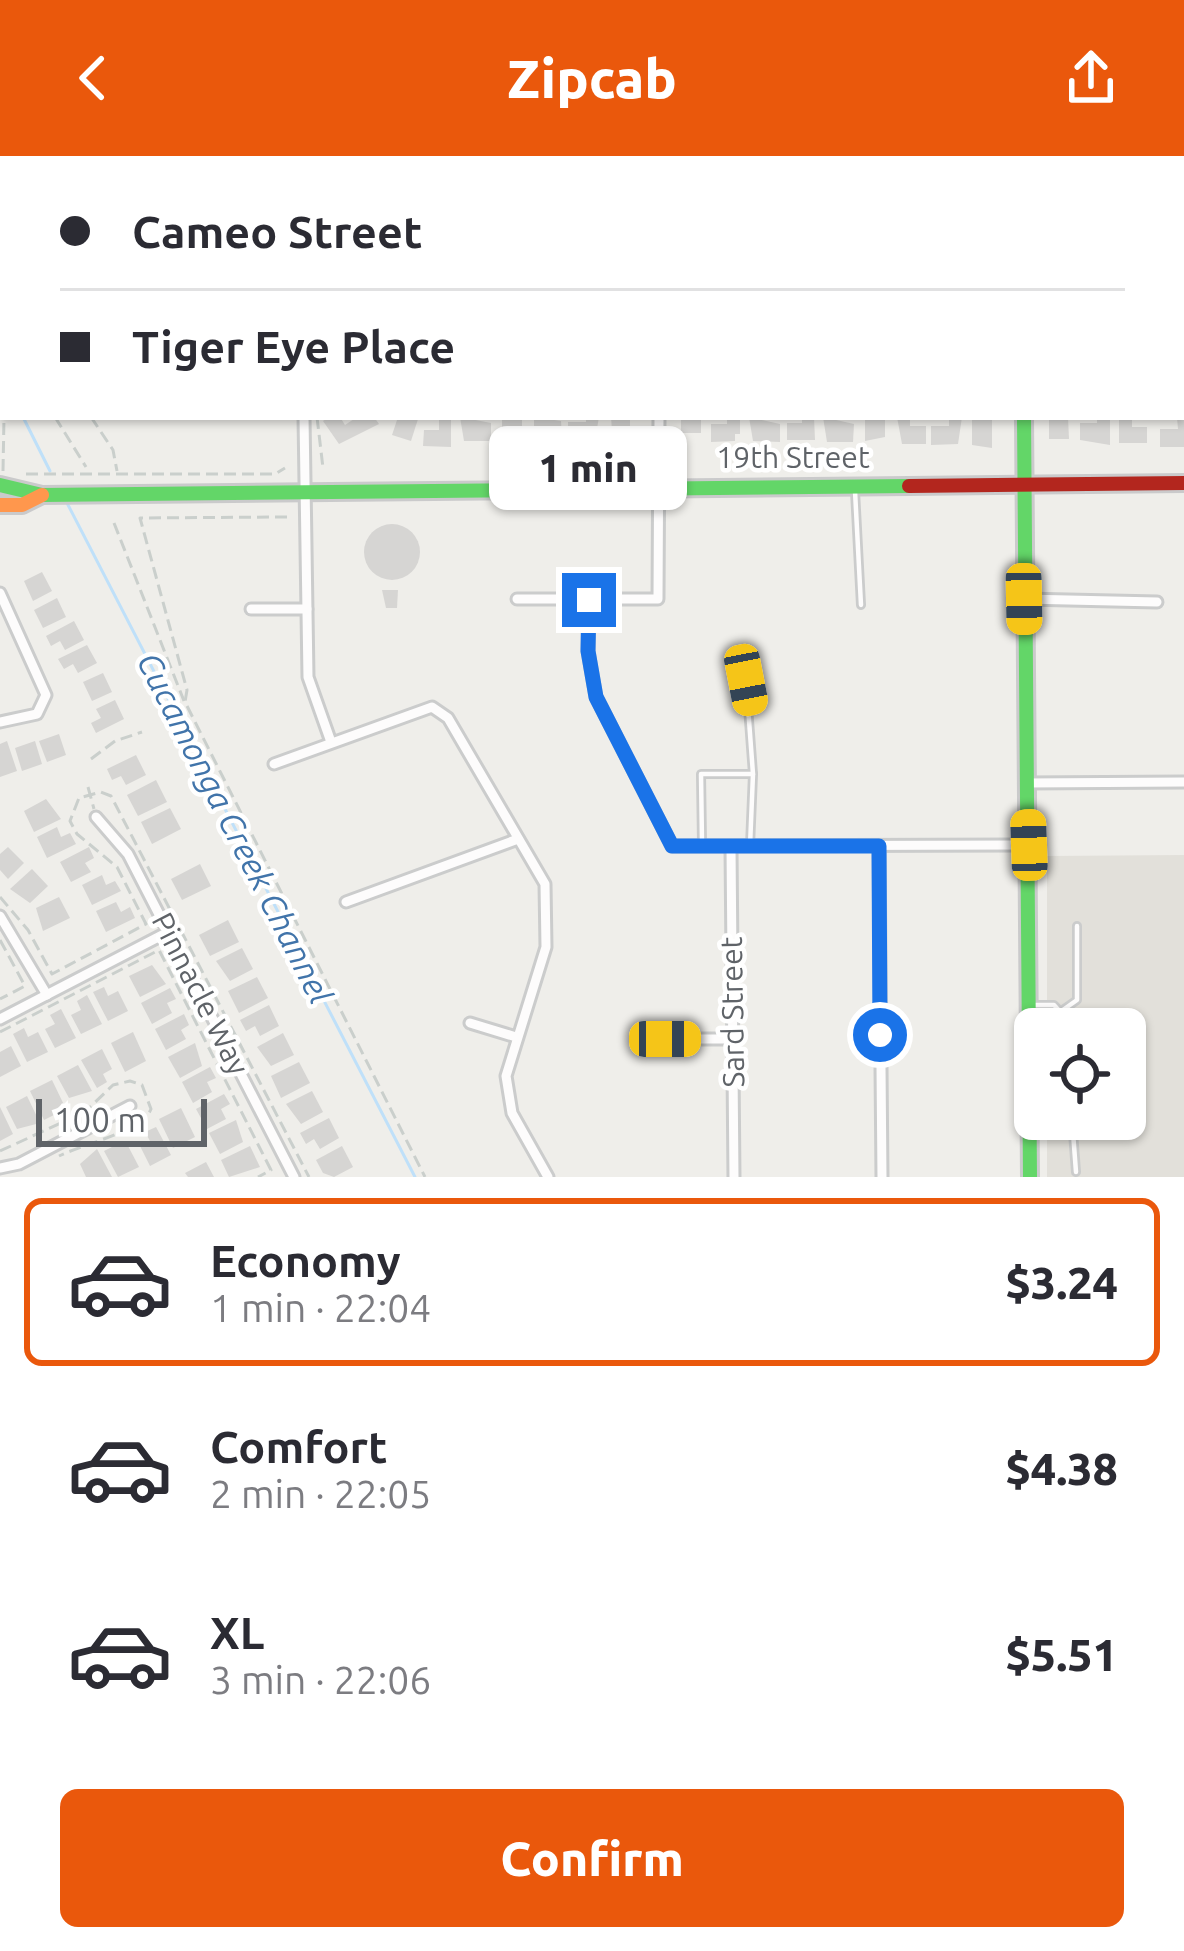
<!DOCTYPE html>
<meta charset="utf-8">
<style>
:root{--surface:#fff;--page:#f2f2f3;--text:#2b2b33;--muted:#7c7c81;--line:#e1e1e2;--accent:#ea580c}
body{margin:0;font-family:Ubuntu,sans-serif;background:var(--page);color:var(--text);height:100vh;display:flex;flex-direction:column;font-size:45px;white-space:nowrap}
*{box-sizing:border-box;margin:0}
p{font-size:39px;color:var(--muted)}
.icon{flex:none;width:66px;height:66px;fill:none;stroke:currentColor;stroke-width:2;stroke-linecap:round;stroke-linejoin:round}
.map{position:relative;height:1021px;overflow:hidden}
.sheet{display:flex;flex-direction:column;background:var(--surface);flex:1}
.sheet>*{flex:none}
.guide{position:absolute;left:0px;top:0px;width:1185px;height:264px;box-shadow:0 3px 9px #0004;display:grid;align-content:center;height:264px;padding:0 60px;background:var(--surface)}
.tools{position:absolute;left:1014px;top:852px;display:grid;gap:24px}
.tools a{display:grid;place-items:center;width:132px;height:132px;border-radius:18px;background:var(--surface);box-shadow:0 3px 9px #0004;font-size:60px}
.scale{position:absolute;left:36px;bottom:30px;width:171px;box-sizing:border-box;padding-left:12px;border:6px solid #5f6368;border-top:0;font-size:33px;line-height:42px;white-space:nowrap;color:#5f6368;-webkit-text-stroke:9px #fff;paint-order:stroke}
.end{position:absolute;width:54px;height:54px;margin:-27px;border:15px solid #1a73e8;background:#fff;box-shadow:0 0 0 6px #fff}
.from{border-radius:50%}
.bubble{position:absolute;height:84px;border-radius:18px;background:var(--surface);box-shadow:0 3px 9px #0004;font-size:39px;font-weight:800;line-height:84px;text-align:center}
.car{position:absolute;width:36px;height:72px;margin:-36px -18px;border-radius:15px;box-shadow:0 0 9px 3px #0007;background:linear-gradient(#f5c518 24%,#345 0 40%,#f5c518 0 76%,#345 0 86%,#f5c518 0)}
.guide b{display:flex;align-items:center;gap:42px;height:114px;font-size:45px}
.guide b+b{border-top:3px solid var(--line)}
.guide i{width:30px;height:30px;background:var(--text)}
ul{padding:21px 0 0;list-style:none}
li{display:flex;align-items:center;gap:36px;height:168px;margin:0 24px 18px;padding:0 36px;border:6px solid transparent;border-radius:18px}
li div{flex:1}
li b{display:block;font-size:45px}
li em{font-style:normal;font-weight:800}
li.selected{border-color:var(--accent)}
li>.icon{width:108px;height:108px;stroke-width:1.5}
.button{display:flex;gap:24px;margin-top:auto;padding:24px 60px}
.button a{flex:1;height:138px;border-radius:18px;background:var(--accent);color:#fff;font-size:48px;font-weight:800;line-height:138px;text-align:center}
header{display:flex;justify-content:space-between;align-items:center;height:156px;padding:0 60px;background:var(--accent);color:#fff;font-size:54px;font-weight:800}
.map>svg:first-child{display:block}
.education{fill:#e2e0da}
.lines{fill:none;stroke-linecap:round;stroke-linejoin:round}
.stream{stroke:#bfe0f9;stroke-width:3}
.building{fill:#d6d5d3}
.lane-casing{stroke:#cbcccc;stroke-width:10}
.street-casing{stroke:#cbcccc;stroke-width:15}
.fast-casing{stroke:#cacacb;stroke-width:20}
.slow-casing{stroke:#cacacb;stroke-width:20}
.jam-casing{stroke:#cacacb;stroke-width:20}
.path{stroke:#cacfcc;stroke-width:3;stroke-dasharray:12 6;stroke-linecap:butt}
.lane{stroke:#fdfcfc;stroke-width:4.5}
.street{stroke:#fdfcfc;stroke-width:9}
.fast{stroke:#63d668;stroke-width:14}
.slow{stroke:#ff974d;stroke-width:14}
.jam{stroke:#b3261e;stroke-width:14}
.route{stroke:#1a73e8;stroke-width:15}
.labels{text-anchor:middle;stroke-width:9;stroke-linejoin:round;paint-order:stroke}
.street-label{font-size:30px;fill:#5f6368;stroke:#fff}
.water-label{font-size:33px;font-style:italic;fill:#4174aa;stroke:#fff}
</style>
<header><svg class="icon" aria-label="back" viewBox="0 0 24 24"><path d="M15 5l-7 7 7 7"/></svg>Zipcab<svg class="icon" aria-label="share" viewBox="0 0 24 24"><path d="M12 15V3M7 8l5-5 5 5M5 13v7h14v-7"/></svg></header>
<div class="map">
<svg width="1184" height="1021" viewBox="0 0 1184 1021">
<rect width="100%" height="100%" fill="#efeeea"/>
<polygon class="education" points="1184,699 1184,1021 1047,1021 1047,963 1125,963 1125,873 1047,873 1047,700"/>
<g class="lines">
<g class="stream">
<polyline points="0,217 3,223"/>
<polyline points="23,261 50,315"/>
<polyline points="66,345 415,1021"/>
</g>
</g>
<g class="building">
<polygon points="329,261 340,261 345,269 357,261 374,261 379,268 339,288 323,265"/>
<polygon points="398,261 418,263 411,285 392,279"/>
<polygon points="460,261 491,267 491,285 464,285"/>
<polygon points="502,261 522,261 522,278 502,284"/>
<polygon points="534,261 561,265 562,282 534,282"/>
<polygon points="586,261 599,261 595,284 568,285 568,266 586,266"/>
<polygon points="611,261 630,261 630,285 624,288 613,289"/>
<rect x="681" y="261" width="20" height="16"/>
<polygon points="727,261 740,261 740,278 735,278 735,285 711,286 711,268 727,268"/>
<polygon points="749,261 780,268 780,286 753,285"/>
<polygon points="802,261 814,261 815,284 787,284 787,267 802,267"/>
<polygon points="823,261 854,268 853,286 827,286"/>
<polygon points="885,261 885,281 865,285 865,262"/>
<polygon points="897,261 910,261 910,270 926,270 926,288 902,288"/>
<polygon points="949,261 962,261 958,288 931,289 931,270 949,270"/>
<polygon points="972,261 992,261 992,292 972,289"/>
<polygon points="1049,261 1068,261 1069,283 1049,283"/>
<polygon points="1119,261 1132,261 1132,271 1147,271 1147,287 1119,287"/>
<polygon points="1097,262 1110,262 1110,289 1080,284 1080,267 1097,267"/>
<polygon points="1177,262 1184,262 1184,291 1160,291 1160,273 1178,273"/>
<polygon points="439,264 451,264 451,291 423,290 424,274 439,274"/>
<circle cx="392" cy="396" r="28"/>
<polygon points="42,416 52,435 33,445 24,425"/>
<polygon points="382,434 398,434 397,452 386,452"/>
<polygon points="57,442 66,461 43,472 34,454"/>
<polygon points="74,465 84,484 65,494 60,485 51,490 46,480"/>
<polygon points="87,489 97,507 78,517 73,508 64,513 58,503"/>
<polygon points="103,517 112,536 92,545 83,526"/>
<polygon points="115,544 124,563 96,577 91,567 101,562 96,553"/>
<polygon points="59,578 66,599 47,606 39,585"/>
<polygon points="7,585 17,615 0,621 0,588"/>
<polygon points="35,585 42,608 22,615 15,592"/>
<polygon points="136,599 146,619 126,629 121,620 112,624 107,613"/>
<polygon points="156,624 167,646 138,660 127,639"/>
<polygon points="46,643 61,663 34,676 24,655"/>
<polygon points="170,652 181,673 152,688 141,666"/>
<polygon points="57,671 61,681 70,677 76,688 47,702 37,681"/>
<polygon points="8,691 24,707 8,723 0,714 0,698"/>
<polygon points="89,691 94,702 85,707 91,716 71,726 60,706"/>
<polygon points="200,708 211,730 182,744 171,723"/>
<polygon points="32,713 48,730 30,747 10,733"/>
<polygon points="102,719 106,729 115,725 121,735 92,749 82,729"/>
<polygon points="59,741 70,762 43,775 36,752"/>
<polygon points="116,746 121,756 130,751 135,762 106,776 96,755"/>
<polygon points="228,764 239,786 210,800 199,779"/>
<polygon points="242,792 253,813 230,825 216,805"/>
<polygon points="152,809 166,828 140,841 129,820"/>
<polygon points="257,821 268,842 239,857 228,835"/>
<polygon points="104,831 108,840 118,835 128,855 108,865 93,836"/>
<polygon points="170,832 176,843 167,847 172,857 152,868 141,847"/>
<polygon points="87,839 102,868 81,878 71,859 81,854 77,845"/>
<polygon points="269,849 279,870 260,880 255,870 246,875 240,864"/>
<polygon points="61,853 76,882 55,892 45,873 55,868 50,859"/>
<polygon points="184,858 189,869 181,874 186,883 166,894 155,873"/>
<polygon points="24,872 28,881 38,876 48,896 27,906 13,878"/>
<polygon points="133,876 146,905 125,916 111,887"/>
<polygon points="283,877 294,899 271,910 257,891"/>
<polygon points="195,887 202,910 180,922 168,901"/>
<polygon points="11,890 21,910 0,921 0,896"/>
<polygon points="102,893 112,913 103,918 107,926 97,932 81,904"/>
<polygon points="299,906 310,927 281,942 271,920"/>
<polygon points="78,909 92,935 69,942 57,920"/>
<polygon points="210,911 216,922 207,926 212,936 193,947 182,926"/>
<polygon points="52,924 66,953 44,964 30,935"/>
<polygon points="312,935 323,956 301,968 286,948"/>
<polygon points="224,938 230,948 221,953 226,963 207,973 196,953"/>
<polygon points="27,940 40,967 17,973 6,951"/>
<polygon points="0,951 13,978 0,985"/>
<polygon points="181,952 195,981 173,992 159,963"/>
<polygon points="329,962 339,982 320,993 314,983 306,988 300,977"/>
<polygon points="236,964 243,986 220,998 209,977"/>
<polygon points="156,971 171,999 150,1010 140,990 150,985 145,976"/>
<polygon points="118,988 127,988 139,1011 118,1021 104,995"/>
<polygon points="250,990 260,1011 229,1021 221,1004"/>
<polygon points="342,990 353,1011 334,1021 323,1017 316,1004"/>
<polygon points="97,993 112,1021 86,1021 80,1008"/>
<polygon points="206,1006 214,1021 188,1021 185,1017"/>
</g>
<g class="lines">
<g class="lane-casing">
<g id="lane">
<polyline points="855,335 861,449"/>
<polyline points="746,524 753,618"/>
<polyline points="702,687 701,618 753,618 750,690"/>
<polyline points="1033,849 1054,849 1064,860 1064,873"/>
<polyline points="1060,856 1077,844 1077,770"/>
<polyline points="1072,963 1076,1016"/>
</g>
</g>
<g class="street-casing">
<g id="street">
<polyline points="304,0 304,3"/>
<polyline points="1022,0 1022,3"/>
<polyline points="1182,233 1184,233"/>
<polyline points="304,261 308,521 331,586"/>
<polyline points="0,437 46,539 37,558 0,566"/>
<polyline points="517,443 658,443 659,261"/>
<polyline points="1024,443 1157,446"/>
<polyline points="589,444 588,495 596,541 672,690 1029,689"/>
<polyline points="251,453 307,453"/>
<polyline points="274,608 432,551 448,562 545,728 546,791 506,920 512,957 548,1021"/>
<polyline points="1026,627 1184,626"/>
<polyline points="96,661 128,698 294,1021"/>
<polyline points="879,690 882,1021"/>
<polyline points="731,692 734,1021"/>
<polyline points="346,746 518,683"/>
<polyline points="0,760 47,839"/>
<polyline points="0,863 168,776"/>
<polyline points="470,867 516,881"/>
<polyline points="665,883 733,883"/>
<polyline points="0,1012 19,1008 130,950"/>
</g>
</g>
<g class="fast-casing">
<g id="fast">
<polyline points="1024,261 1030,1021"/>
<polyline points="0,329 42,339 909,330"/>
</g>
</g>
<g class="slow-casing">
<polyline id="slow" points="0,349 22,349 42,339"/>
</g>
<g class="jam-casing">
<polyline id="jam" points="909,330 1184,327"/>
</g>
<g class="path">
<polyline points="0,142 3,146"/>
<polyline points="0,174 3,179"/>
<polyline points="0,244 3,250"/>
<polyline points="55,261 86,311"/>
<polyline points="91,261 113,294 117,315"/>
<polyline points="317,261 323,312"/>
<polyline points="3,315 4,261"/>
<polyline points="26,318 275,318 285,312"/>
<polyline points="287,361 140,362 187,534 185,546 425,1021"/>
<polyline points="114,367 184,545"/>
<polyline points="91,603 115,585 142,576"/>
<polyline points="88,631 94,653"/>
<polyline points="0,741 28,774 52,818 146,768 117,711 77,678 70,665 79,642 101,636 111,640 309,1021"/>
<polyline points="0,784 25,830 0,843"/>
<polyline points="0,876 159,794 271,1014 258,1021"/>
<path d="M 0,995 L 85,956 L 113,929 L 130,925 L 142,929 L 151,953 C 143,975 83,988 59,1000"/>
</g>
<use href="#lane" class="lane"/>
<use href="#street" class="street"/>
<use href="#fast" class="fast"/>
<use href="#slow" class="slow"/>
<use href="#jam" class="jam"/>
</g>
<g class="lines">
<polyline class="route" points="589,444 588,495 596,541 672,690 879,690 880,879"/>
</g>
<g class="labels">
<g class="street-label">
<text x="793" y="312">19th Street</text>
<text transform="translate(200 838) rotate(63)" y="10">Pinnacle Way</text>
<text transform="translate(733 856) rotate(-91)" y="10">Sard Street</text>
</g>
<g class="water-label">
<text transform="translate(235 672) rotate(63)" y="12">Cucamonga Creek Channel</text>
</g>
</g>
</svg>
<div class="tools">
<a><svg class="icon" aria-label="locate" viewBox="0 0 24 24"><circle cx="12" cy="12" r="6"/><path d="M12 2v4M12 18v4M2 12h4M18 12h4"/></svg></a>
</div>
<div class="scale">100 m</div>
<i class="end from" style="left:880px;top:879px"></i>
<i class="end" style="left:589px;top:444px"></i>
<div class="bubble" style="left:489px;top:270px;width:198px">1 min</div>
<i class="car" style="left:1024px;top:443px;rotate:179deg"></i>
<i class="car" style="left:746px;top:524px;rotate:169deg"></i>
<i class="car" style="left:1029px;top:689px;rotate:358deg"></i>
<i class="car" style="left:665px;top:883px;rotate:90deg"></i>
<div class="guide">
<b><i class="from"></i>Cameo Street</b>
<b><i></i>Tiger Eye Place</b>
</div>
</div>
<section class="sheet">
<ul>
<li class="selected"><svg class="icon" aria-label="car" viewBox="0 0 24 24"><path d="M5 17H2v-5l4-1 3-4h7l3 4 3 1v5h-3M9 17h6M6 11h13"/><circle cx="7" cy="17" r="2"/><circle cx="17" cy="17" r="2"/></svg><div><b>Economy</b><p>1 min · 22:04</p></div><em>$3.24</em></li>
<li><svg class="icon" aria-label="car" viewBox="0 0 24 24"><path d="M5 17H2v-5l4-1 3-4h7l3 4 3 1v5h-3M9 17h6M6 11h13"/><circle cx="7" cy="17" r="2"/><circle cx="17" cy="17" r="2"/></svg><div><b>Comfort</b><p>2 min · 22:05</p></div><em>$4.38</em></li>
<li><svg class="icon" aria-label="car" viewBox="0 0 24 24"><path d="M5 17H2v-5l4-1 3-4h7l3 4 3 1v5h-3M9 17h6M6 11h13"/><circle cx="7" cy="17" r="2"/><circle cx="17" cy="17" r="2"/></svg><div><b>XL</b><p>3 min · 22:06</p></div><em>$5.51</em></li>
</ul>
<div class="button"><a>Confirm</a></div>
</section>
